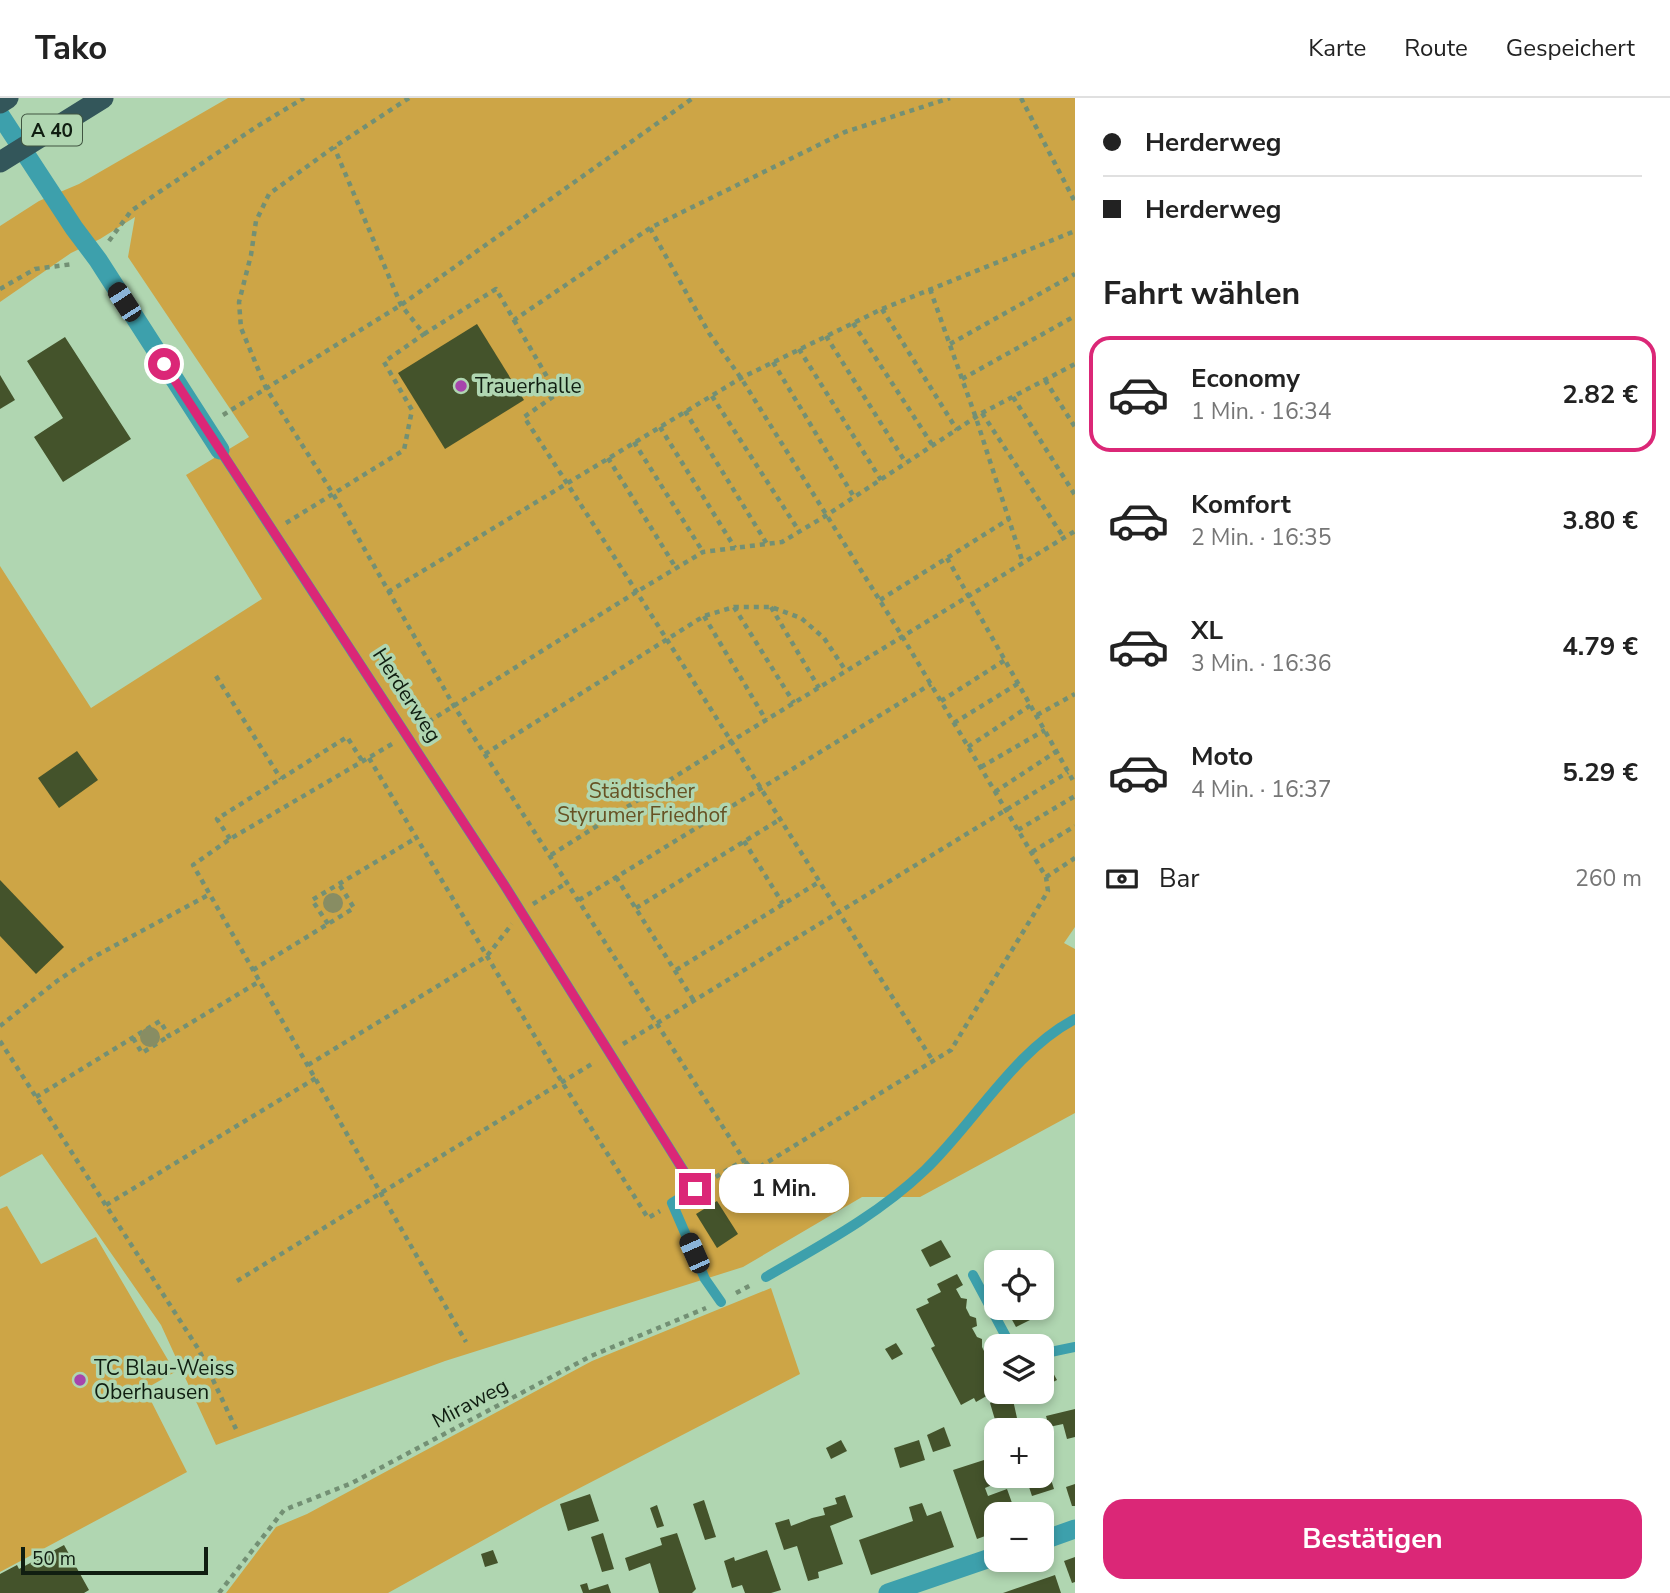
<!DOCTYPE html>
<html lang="de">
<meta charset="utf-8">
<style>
:root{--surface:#fff;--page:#f6f6f6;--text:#222;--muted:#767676;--line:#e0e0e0;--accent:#db2777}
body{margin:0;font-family:"Nunito Sans",sans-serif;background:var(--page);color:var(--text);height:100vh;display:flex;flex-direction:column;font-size:26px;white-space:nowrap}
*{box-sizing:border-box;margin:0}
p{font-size:23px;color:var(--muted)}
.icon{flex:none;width:38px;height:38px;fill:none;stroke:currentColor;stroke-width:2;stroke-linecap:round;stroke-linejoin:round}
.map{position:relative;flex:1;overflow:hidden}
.drawer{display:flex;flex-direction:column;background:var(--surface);width:595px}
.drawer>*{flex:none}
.guide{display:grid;align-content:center;height:154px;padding:0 28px;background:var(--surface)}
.buttons{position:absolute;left:984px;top:1152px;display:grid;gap:14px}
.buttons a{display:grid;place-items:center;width:70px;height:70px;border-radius:14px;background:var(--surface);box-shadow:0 4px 10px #0003;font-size:35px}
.scale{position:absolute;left:21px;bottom:18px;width:187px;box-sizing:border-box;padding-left:7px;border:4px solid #101e11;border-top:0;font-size:19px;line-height:24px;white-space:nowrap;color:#101e11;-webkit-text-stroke:5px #b0d6b1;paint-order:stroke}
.end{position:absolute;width:32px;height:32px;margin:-16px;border:9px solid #db2777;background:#fff;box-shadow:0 0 0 4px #fff}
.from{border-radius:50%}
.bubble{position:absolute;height:49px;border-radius:21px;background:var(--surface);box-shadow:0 4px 10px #0003;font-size:23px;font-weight:700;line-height:49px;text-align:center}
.car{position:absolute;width:21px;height:42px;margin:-21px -10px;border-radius:9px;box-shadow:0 0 5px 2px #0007;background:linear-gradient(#222 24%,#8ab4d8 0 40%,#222 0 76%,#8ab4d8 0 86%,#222 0)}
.guide b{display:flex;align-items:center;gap:24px;height:66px;font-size:26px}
.guide b+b{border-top:2px solid var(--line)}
.guide i{width:18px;height:18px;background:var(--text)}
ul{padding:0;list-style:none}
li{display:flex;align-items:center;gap:21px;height:116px;margin:0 14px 10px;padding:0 14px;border:4px solid transparent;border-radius:21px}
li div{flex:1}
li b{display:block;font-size:26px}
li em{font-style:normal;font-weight:700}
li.on{border-color:var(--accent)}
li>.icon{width:63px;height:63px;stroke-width:1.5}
h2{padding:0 28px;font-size:32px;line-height:84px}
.pay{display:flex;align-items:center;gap:18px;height:77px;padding:0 28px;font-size:26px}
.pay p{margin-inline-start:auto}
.button{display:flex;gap:14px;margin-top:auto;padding:14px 28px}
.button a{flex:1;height:80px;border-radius:21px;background:var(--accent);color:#fff;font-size:28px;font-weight:700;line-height:80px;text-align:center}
header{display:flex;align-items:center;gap:42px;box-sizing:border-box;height:98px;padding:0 35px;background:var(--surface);border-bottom:2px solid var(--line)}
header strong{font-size:33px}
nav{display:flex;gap:38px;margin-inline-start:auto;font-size:24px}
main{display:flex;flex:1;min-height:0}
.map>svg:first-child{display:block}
.green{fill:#cda546}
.building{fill:#44532b}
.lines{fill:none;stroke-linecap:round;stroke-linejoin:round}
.path{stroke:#739074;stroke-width:4.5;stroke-dasharray:5 5;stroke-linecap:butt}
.service{stroke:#3da0ac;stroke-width:10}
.minor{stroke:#3da0ac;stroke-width:19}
.motorway{stroke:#33565a;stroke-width:21}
.tree{fill:#888d63}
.route{stroke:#db2777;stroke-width:9}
.poi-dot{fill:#a745ac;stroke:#b0d6b1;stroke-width:2.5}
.labels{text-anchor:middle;stroke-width:7;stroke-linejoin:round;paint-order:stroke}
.shield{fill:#b0d6b1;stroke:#405541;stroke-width:2}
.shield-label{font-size:19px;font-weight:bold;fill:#101e11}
.poi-label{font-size:21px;fill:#101e11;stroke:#b0d6b1;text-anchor:start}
.street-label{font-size:21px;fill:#101e11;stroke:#b0d6b1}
.park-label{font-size:21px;fill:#675224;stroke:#b0d6b1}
</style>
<header>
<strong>Tako</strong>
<nav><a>Karte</a><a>Route</a><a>Gespeichert</a></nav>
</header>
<main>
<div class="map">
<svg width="1075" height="1495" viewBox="0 0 1075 1495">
<rect width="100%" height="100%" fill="#b0d6b1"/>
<g class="green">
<polygon points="228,0 1075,0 1075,829 1064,845 1075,851 1075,1015 920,1099 862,1099 743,1169 445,1263 216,1347 161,1227 42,1056 0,1079 0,468 91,610 262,501 186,377 249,339 128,159 135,119 100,141 71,155 0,204 0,128 39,103 79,86"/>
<polygon points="7,1108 41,1166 96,1139 175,1274 145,1291 187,1374 0,1474 0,1111"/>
<polygon points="771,1190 800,1276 541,1410 388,1495 226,1495 276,1429 307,1416 592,1263"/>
</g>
<g class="building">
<polygon points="477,226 524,302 445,351 398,275"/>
<polygon points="65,239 131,341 63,384 34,339 63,320 27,263"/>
<polygon points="0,277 15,302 0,311"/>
<polygon points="77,653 98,682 59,710 38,680"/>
<polygon points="0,782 64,849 36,876 0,838"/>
<polygon points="717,1103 738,1136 717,1150 696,1116"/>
<polygon points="941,1142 951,1159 930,1169 921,1152"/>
<polygon points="957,1176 963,1187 956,1191 961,1200 967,1201 966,1210 970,1218 976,1220 977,1228 972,1230 977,1239 982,1241 982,1249 987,1259 993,1261 991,1268 996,1276 996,1293 1011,1293 1017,1320 996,1325 990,1305 994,1303 990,1296 976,1304 974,1300 961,1307 931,1250 935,1248 916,1211 929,1205 927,1201 941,1194 937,1186"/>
<polygon points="1005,1209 1029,1209 1034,1220 1016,1229"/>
<polygon points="896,1245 903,1256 892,1262 885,1251"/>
<polygon points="1052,1273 1057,1282 1041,1290 1041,1279"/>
<polygon points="1075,1311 1075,1339 1067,1341 1063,1326 1049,1329 1046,1318"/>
<polygon points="944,1329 951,1348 933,1354 927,1337"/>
<polygon points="841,1342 847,1353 831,1361 826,1350"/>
<polygon points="919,1342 925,1362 900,1370 894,1350"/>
<polygon points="996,1344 996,1363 993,1364 987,1347"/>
<polygon points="1042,1353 1054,1391 1032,1398 1025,1377 1041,1377"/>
<polygon points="984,1362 992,1387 985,1390 988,1398 1007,1391 1016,1416 996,1416 996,1434 977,1441 953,1372"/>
<polygon points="1075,1386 1075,1408 1072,1408 1066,1389"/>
<polygon points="590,1396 599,1423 568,1433 560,1406"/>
<polygon points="845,1397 853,1419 830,1428 843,1466 818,1474 819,1480 808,1483 797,1448 784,1452 775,1425 789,1421 791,1428 812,1420 825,1417 823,1410 837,1406 835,1400"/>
<polygon points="704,1402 716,1439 705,1442 693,1406"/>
<polygon points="922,1405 927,1418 941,1413 954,1449 871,1477 859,1442 913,1423 909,1409"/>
<polygon points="657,1407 664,1428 657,1430 650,1410"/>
<polygon points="603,1435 614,1471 602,1474 591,1439"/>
<polygon points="677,1435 696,1491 692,1495 659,1495 650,1465 629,1473 625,1460 662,1447 660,1440"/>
<polygon points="64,1447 89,1492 84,1495 0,1495 0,1476 17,1467 19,1471"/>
<polygon points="493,1452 498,1465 485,1469 481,1456"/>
<polygon points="767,1452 781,1492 771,1495 745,1495 742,1487 732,1490 724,1463 734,1459 735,1463"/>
<polygon points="1075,1459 1075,1484 1072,1485 1064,1463"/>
<polygon points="1055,1477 1061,1495 1003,1495"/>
<polygon points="587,1485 589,1492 608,1486 611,1495 583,1495 580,1487"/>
</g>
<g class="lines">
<g class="path">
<polyline points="409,0 334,49 269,96 256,123 251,157 239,204 241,230 266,290 332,394 454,608 744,1062 709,1083"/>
<polyline points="1021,0 1075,104"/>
<polyline points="650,130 709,235 741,280 902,538 1046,779 1048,793 951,952 753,1073 744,1062"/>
<polyline points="109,143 131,113 256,29 304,0"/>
<polyline points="0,191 35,171 73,166"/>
<polyline points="930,191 976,320 1023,465"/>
<polyline points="882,211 957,332"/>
<path d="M 514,222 L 557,296 L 524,319 C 663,532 796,748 933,963"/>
<polyline points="853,225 933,348"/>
<polyline points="424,236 496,191 514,222 650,130 845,34 950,0"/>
<polyline points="826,238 906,365"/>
<polyline points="950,246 1075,176"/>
<polyline points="799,251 881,382"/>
<polyline points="773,264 854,399"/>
<polyline points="962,281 1075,218"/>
<polyline points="1045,282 1075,329"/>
<polyline points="712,298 799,433"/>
<polyline points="1013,299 1075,397"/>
<polyline points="685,313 767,446"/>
<polyline points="982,315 1064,440"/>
<polyline points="223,317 401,207 693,0"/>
<polyline points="660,329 735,450"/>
<polyline points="634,344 703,454"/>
<polyline points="608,360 676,470"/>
<polyline points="286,425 404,352 412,312 384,264 424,236 401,207 334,49"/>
<polyline points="947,460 1075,686"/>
<polyline points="388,494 741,280 882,211 1075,133"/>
<polyline points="880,502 1009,421"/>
<polyline points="734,509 794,605"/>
<polyline points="771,509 819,590"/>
<polyline points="704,518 766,622"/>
<polyline points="216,578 281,681"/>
<polyline points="941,603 1005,562"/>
<polyline points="1037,617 1075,596"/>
<polyline points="954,625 1019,585"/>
<polyline points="420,629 638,493 703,454 782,444 827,417 982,315 1075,266"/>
<polyline points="392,646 230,741 193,767 466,1244"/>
<polyline points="968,649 1031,607"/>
<polyline points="485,656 704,518 734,509 771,509 801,520 824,540 846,573"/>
<polyline points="369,660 562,984 648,1120 660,1113"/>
<polyline points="981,669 1045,632"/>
<polyline points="995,694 1057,653"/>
<polyline points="1018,732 1075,698"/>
<polyline points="230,741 217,721 347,639 363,664"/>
<polyline points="744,743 783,806"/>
<polyline points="1032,754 1075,728"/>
<polyline points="551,757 730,644 1075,433"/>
<polyline points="616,779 694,903"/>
<polyline points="1046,779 1075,760"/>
<polyline points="579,802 931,586"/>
<polyline points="533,806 568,784"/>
<polyline points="636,810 779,722"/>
<polyline points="328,826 312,802 416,740"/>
<polyline points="253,872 354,810 339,786"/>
<polyline points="676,872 819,784"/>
<polyline points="0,928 57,883 90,861 210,796"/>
<polyline points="133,940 142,955 169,938"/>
<polyline points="0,943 199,1252 236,1331"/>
<polyline points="623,946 1068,674"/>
<polyline points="308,967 487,858 512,826"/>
<polyline points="36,999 160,923 169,938 260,883"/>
<polyline points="106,1107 316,980"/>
<polyline points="237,1183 595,964"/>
<polyline points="736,1195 753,1186"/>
<polyline points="219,1495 284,1412 352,1385 591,1258 706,1210"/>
</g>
<g class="service">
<polyline points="220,352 505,788 695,1091 672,1105 705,1181 721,1204"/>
<polyline points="973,1177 1011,1248"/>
<path d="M 766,1179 C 821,1147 878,1117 925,1072 C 974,1025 1015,952 1075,921"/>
<polyline points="1041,1256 1075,1249"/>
</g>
<g class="minor">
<polyline points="0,17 74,130 98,162 220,352"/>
<polyline points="1041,1443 1075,1431"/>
<polyline points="888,1495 996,1458"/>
</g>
<g class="motorway">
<polyline points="0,5 8,0"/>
<polyline points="0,64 103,0"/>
</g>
</g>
<g class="tree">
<circle cx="333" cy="805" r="10"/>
<circle cx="150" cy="939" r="10"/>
</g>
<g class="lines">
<polyline class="route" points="164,266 505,788 695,1091"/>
</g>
<g class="poi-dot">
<circle cx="461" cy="288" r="7"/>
<circle cx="80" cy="1282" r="7"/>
</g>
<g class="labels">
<rect class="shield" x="22" y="16.5" width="60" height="31" rx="5"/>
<g class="shield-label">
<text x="52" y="39">A 40</text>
</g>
<g class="poi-label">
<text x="475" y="295">Trauerhalle</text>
<text x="94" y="1277">TC Blau-Weiss<tspan x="94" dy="24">Oberhausen</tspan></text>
</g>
<g class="street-label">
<text transform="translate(407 597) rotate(57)" y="7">Herderweg</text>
<text transform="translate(470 1305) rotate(-28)" y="7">Miraweg</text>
</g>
<g class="park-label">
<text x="642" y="700">Städtischer<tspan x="642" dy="24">Styrumer Friedhof</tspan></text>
</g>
</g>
</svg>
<div class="buttons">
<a><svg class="icon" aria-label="locate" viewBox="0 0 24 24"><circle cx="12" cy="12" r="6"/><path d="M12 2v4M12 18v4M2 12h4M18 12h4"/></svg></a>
<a><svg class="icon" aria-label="layers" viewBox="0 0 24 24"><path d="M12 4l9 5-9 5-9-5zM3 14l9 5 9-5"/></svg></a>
<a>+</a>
<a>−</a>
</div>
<div class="scale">50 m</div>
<i class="end from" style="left:164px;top:266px"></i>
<i class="end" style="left:695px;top:1091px"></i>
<div class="bubble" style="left:719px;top:1066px;width:130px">1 Min.</div>
<i class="car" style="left:124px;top:204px;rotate:327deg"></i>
<i class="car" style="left:694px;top:1155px;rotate:336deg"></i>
</div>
<section class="drawer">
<div class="guide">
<b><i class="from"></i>Herderweg</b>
<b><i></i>Herderweg</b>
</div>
<h2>Fahrt wählen</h2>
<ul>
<li class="on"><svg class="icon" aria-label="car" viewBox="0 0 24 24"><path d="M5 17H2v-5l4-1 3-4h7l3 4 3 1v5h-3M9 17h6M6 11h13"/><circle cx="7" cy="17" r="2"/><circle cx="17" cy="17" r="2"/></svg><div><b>Economy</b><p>1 Min. · 16:34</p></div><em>2.82 €</em></li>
<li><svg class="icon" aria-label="car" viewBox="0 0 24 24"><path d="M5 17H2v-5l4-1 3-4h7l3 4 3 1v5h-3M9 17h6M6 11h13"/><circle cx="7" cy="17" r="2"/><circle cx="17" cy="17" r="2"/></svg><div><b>Komfort</b><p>2 Min. · 16:35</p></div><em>3.80 €</em></li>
<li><svg class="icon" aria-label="car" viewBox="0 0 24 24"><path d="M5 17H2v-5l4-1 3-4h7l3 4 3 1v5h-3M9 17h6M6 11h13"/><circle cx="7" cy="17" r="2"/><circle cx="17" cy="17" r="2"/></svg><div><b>XL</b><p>3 Min. · 16:36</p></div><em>4.79 €</em></li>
<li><svg class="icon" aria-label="car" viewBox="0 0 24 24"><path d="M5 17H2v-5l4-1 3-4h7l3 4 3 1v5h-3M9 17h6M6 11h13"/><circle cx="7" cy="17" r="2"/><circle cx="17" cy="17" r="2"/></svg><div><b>Moto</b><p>4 Min. · 16:37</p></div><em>5.29 €</em></li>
</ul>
<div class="pay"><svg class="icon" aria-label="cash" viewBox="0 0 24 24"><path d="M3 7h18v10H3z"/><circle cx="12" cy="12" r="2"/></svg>Bar<p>260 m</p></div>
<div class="button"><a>Bestätigen</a></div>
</section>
</main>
